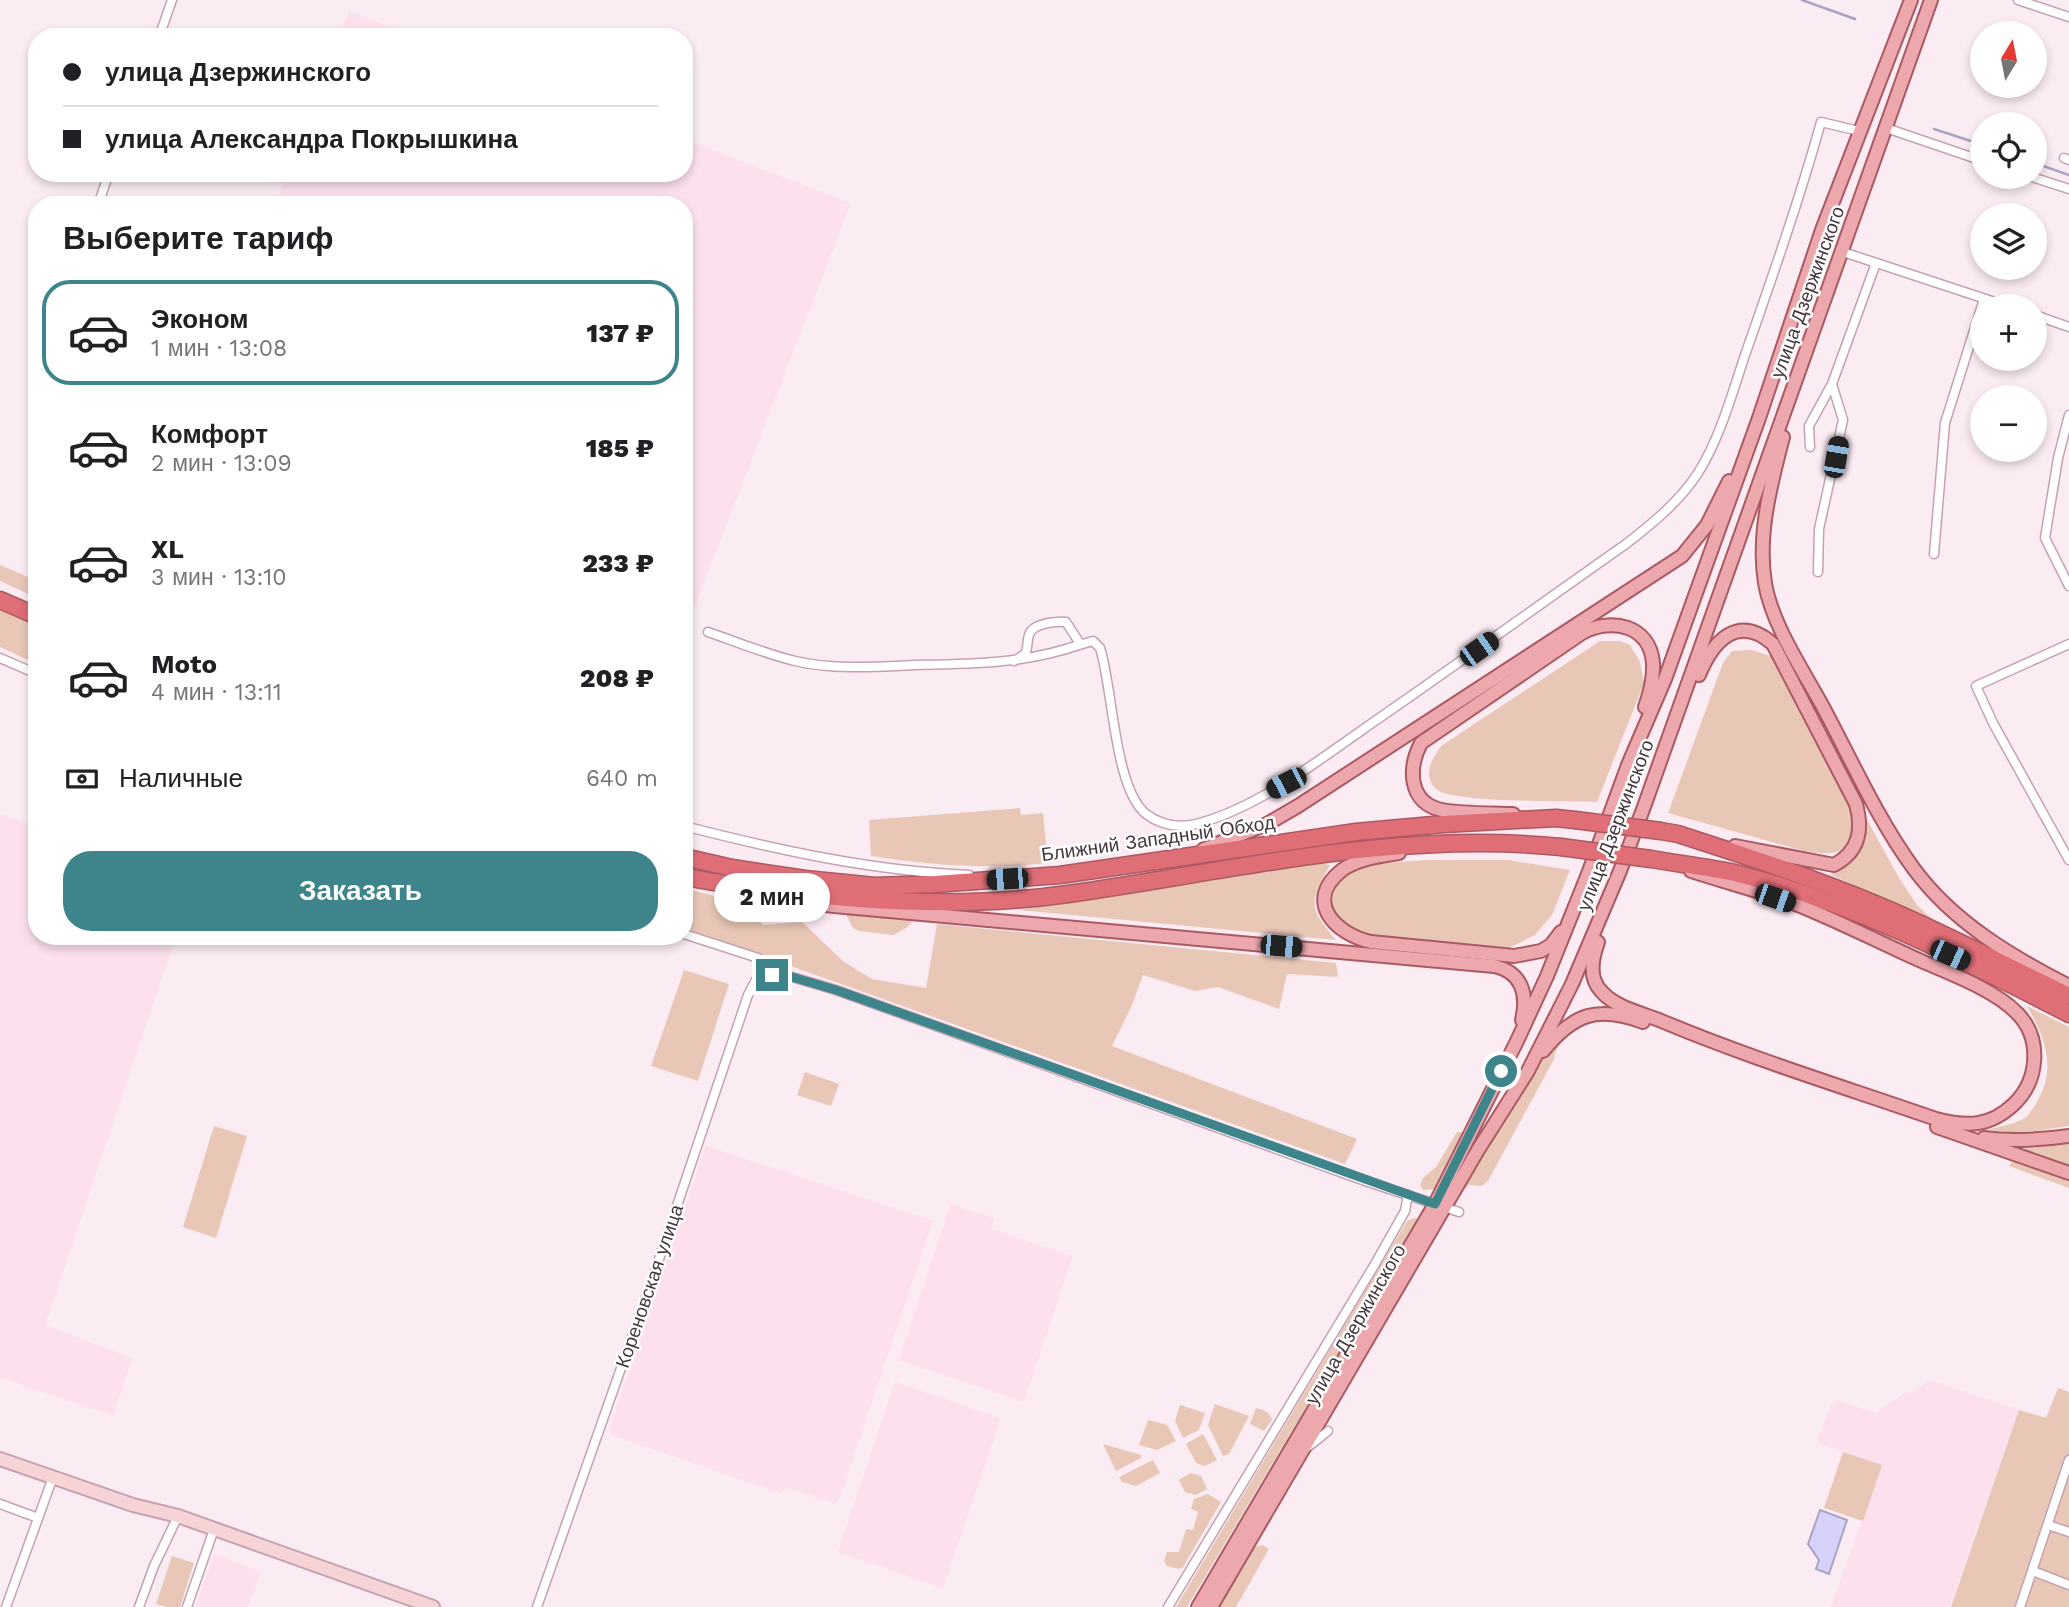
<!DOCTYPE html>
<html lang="ru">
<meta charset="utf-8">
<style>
:root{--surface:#fff;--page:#f6f6f6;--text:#202124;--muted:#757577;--line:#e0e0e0;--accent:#3d858b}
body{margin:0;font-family:"Work Sans",sans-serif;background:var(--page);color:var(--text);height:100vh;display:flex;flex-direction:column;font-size:26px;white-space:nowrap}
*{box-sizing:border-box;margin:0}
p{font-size:23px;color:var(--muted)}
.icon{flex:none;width:38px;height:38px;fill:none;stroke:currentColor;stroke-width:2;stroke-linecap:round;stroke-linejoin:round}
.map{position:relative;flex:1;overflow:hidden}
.panel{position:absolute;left:28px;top:196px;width:665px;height:749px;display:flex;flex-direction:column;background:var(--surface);border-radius:28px;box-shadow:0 4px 10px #0003}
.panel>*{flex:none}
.top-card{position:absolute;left:28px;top:28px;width:665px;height:154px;border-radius:28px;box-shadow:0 4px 10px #0003;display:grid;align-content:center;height:154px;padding:0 35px;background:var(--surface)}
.needle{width:46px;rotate:10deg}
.tools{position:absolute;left:1970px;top:21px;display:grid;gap:14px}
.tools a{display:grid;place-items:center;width:77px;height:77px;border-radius:50%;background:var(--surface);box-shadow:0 4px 10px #0003;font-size:35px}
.end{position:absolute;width:32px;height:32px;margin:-16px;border:9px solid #3d858b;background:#fff;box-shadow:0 0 0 4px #fff}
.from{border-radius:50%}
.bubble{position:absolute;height:49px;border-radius:24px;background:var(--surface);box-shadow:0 4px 10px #0003;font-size:23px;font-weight:800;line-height:49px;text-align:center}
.car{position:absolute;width:21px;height:42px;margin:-21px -10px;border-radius:9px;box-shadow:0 0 5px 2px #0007;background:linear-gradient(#222 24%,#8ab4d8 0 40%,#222 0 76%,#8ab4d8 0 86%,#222 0)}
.top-card b{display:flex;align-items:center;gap:24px;height:66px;font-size:26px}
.top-card b+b{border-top:2px solid var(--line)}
.top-card i{width:18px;height:18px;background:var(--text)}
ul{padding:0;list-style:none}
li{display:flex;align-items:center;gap:21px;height:105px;margin:0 14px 10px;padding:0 21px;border:4px solid transparent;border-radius:28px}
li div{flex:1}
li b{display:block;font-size:26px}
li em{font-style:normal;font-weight:800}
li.current{border-color:var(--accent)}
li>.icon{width:63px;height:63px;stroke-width:1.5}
h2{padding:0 35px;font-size:32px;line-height:84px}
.pay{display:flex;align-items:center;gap:18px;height:77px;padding:0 35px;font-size:26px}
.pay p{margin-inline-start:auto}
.action{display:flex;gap:14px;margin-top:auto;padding:14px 35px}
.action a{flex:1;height:80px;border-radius:28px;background:var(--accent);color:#fff;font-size:28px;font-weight:800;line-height:80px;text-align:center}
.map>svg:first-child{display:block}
.built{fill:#fce0ee}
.green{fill:#e8c7b7}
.water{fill:#d6d2fa;stroke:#aaa3c1;stroke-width:2}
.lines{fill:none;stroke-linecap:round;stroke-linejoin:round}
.stream{stroke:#aaa3c1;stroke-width:2.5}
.street-casing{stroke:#c5a1b2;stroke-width:11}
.secondary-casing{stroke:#c5a1b2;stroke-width:16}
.primary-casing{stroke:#aa5a63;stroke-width:16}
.highway-casing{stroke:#aa5a63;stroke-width:19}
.street{stroke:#fff;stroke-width:8}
.secondary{stroke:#f6d4d6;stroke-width:12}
.primary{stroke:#eca8ad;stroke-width:12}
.highway{stroke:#e06e77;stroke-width:16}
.highway-bridge-casing{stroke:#aa5a63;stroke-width:19;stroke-linecap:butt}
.highway-bridge{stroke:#e06e77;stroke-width:16}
.route{stroke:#3d858b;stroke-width:9}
.labels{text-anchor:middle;stroke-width:5;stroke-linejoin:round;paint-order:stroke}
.street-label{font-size:19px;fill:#45363d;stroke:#fefefe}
</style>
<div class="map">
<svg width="2069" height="1607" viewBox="0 0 2069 1607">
<rect width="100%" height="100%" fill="#fbecf3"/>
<g class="built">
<polygon points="349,11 417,37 339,37"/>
<polygon points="684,139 851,203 688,624 684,623 684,205 275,205 287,173 684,173"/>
<polygon points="0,814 37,827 37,936 176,936 45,1325 132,1358 113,1416 0,1377"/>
<polygon points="706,1146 933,1221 839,1500 834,1503 785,1487 782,1494 611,1435 610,1427"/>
<polygon points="951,1204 994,1218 991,1228 995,1230 1073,1256 1024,1402 899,1360"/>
<polygon points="1930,1380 2019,1410 1949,1607 1831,1607 1882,1465 1817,1443 1831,1405 1839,1401 1875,1413 1904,1393 1908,1394"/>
<polygon points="895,1382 1001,1418 943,1588 838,1552"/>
<polygon points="214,1554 261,1572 248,1607 196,1607"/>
</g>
<g class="green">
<polygon points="0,565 37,581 37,598 0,581"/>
<polygon points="0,606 37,622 37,664 0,647"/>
<path d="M 1600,641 L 1620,641 L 1630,645 L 1640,662 L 1644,683 L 1597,802 C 1570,801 1450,803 1436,789 C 1422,775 1432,759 1441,746 Z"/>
<path d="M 1751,650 L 1771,656 L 1854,809 C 1854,852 1844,857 1804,851 L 1668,813 L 1723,663 L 1732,651 Z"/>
<path d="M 1020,808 L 1021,815 L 1043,813 L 1048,863 C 987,870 932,865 871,856 L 869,820 Z"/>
<path d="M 1865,816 L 1899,878 L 1917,905 L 1942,928 L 1830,874 C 1859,861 1862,846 1865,816 Z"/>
<path d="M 1426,860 L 1508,860 L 1570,870 L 1552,915 L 1535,935 L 1509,948 L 1372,936 C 1351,931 1343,925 1331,908 C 1333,897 1335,885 1343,877 C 1357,862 1405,862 1426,860 Z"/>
<path d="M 1319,863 L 1330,865 C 1309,902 1308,907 1336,940 L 1019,910 Z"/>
<polygon points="684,888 748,905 763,925 802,922 844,962 872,979 926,988 937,924 1336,963 1338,977 1287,974 1279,1009 1218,987 1195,991 1143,975 1132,1005 1112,1046 1357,1139 1345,1164 684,928"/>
<polygon points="845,913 916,919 906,928 893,935 859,931 853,928"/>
<polygon points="684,970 729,984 698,1081 651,1066"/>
<path d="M 2027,1006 L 2069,1027 L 2069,1126 L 2021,1133 L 1988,1130 C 1999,1126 2016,1124 2025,1118 C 2030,1114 2035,1105 2038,1100 C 2057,1066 2044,1036 2027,1006 Z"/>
<path d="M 1571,1029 C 1565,1040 1555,1046 1554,1059 L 1488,1181 L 1482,1186 L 1469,1185 L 1463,1190 L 1546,1051 Z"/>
<polygon points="805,1072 839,1084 831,1106 797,1095"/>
<polygon points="214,1126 247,1136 216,1238 183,1227"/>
<polygon points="1457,1132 1461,1132 1463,1136 1436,1189 1423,1190 1420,1185 1423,1178 1436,1167"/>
<polygon points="2069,1143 2069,1166 2022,1149"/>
<polygon points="2013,1160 2069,1178 2069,1188 2009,1166"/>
<polygon points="1415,1218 1418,1219 1187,1607 1176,1607 1407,1221"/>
<polygon points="2058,1388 2069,1392 2069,1607 1951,1607 2019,1410 2046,1418"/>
<polygon points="1215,1404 1249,1416 1229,1454 1223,1456 1208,1425"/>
<polygon points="1180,1405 1205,1413 1199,1430 1183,1438 1175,1421"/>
<path d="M 1256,1408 C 1264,1410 1270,1412 1272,1420 L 1264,1431 L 1250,1424 Z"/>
<polygon points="1148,1420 1167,1425 1176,1441 1157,1450 1139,1445"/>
<polygon points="1203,1434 1217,1460 1205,1466 1196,1463 1186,1444"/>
<polygon points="1103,1444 1141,1455 1141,1458 1116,1471"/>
<polygon points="1843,1452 1882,1465 1863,1521 1824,1508"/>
<polygon points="1153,1460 1160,1473 1136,1486 1122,1482 1119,1477"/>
<polygon points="1191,1473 1201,1476 1207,1489 1196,1495 1185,1492 1179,1480"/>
<polygon points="1208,1494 1221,1502 1183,1567 1179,1569 1167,1566 1164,1561 1167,1552 1179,1552 1186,1529 1193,1530 1198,1512 1191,1509 1194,1499"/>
<polygon points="1263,1545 1269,1549 1236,1607 1219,1607 1254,1547"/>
<polygon points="172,1556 194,1563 180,1607 166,1607 156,1604"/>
</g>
<polygon class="water" points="1820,1510 1847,1520 1829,1574 1816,1569 1819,1560 1808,1544"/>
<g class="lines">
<g class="stream">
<polyline points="1802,0 1855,19"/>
<polyline points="1934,129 1983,145"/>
<polyline points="2035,163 2069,175"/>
</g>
<g class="street-casing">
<g id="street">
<polyline points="2018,0 2069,17"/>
<polyline points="159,37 172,0"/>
<polyline points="1886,128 1983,161"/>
<polyline points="2064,158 2069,160"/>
<polyline points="2032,177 2069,189"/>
<polyline points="98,205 109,173"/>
<polyline points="1843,252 2007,306"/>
<polyline points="2035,315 2069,327"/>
<polyline points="34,379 37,371"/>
<polyline points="2069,415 2058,458 2045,538 2069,586"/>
<polyline points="1810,447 1809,426 1832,384 1876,263"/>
<polyline points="1934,554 1945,423 1984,299"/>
<polyline points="1818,572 1819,529 1843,420 1832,384"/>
<path d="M 708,632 C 737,642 766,654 795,661 C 834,670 875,667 914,665 C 970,664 1024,664 1079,645 L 1079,642 L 1066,622 C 1058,621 1037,623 1031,631 C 1026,637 1029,647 1025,654 L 1014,661"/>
<polyline points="2069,644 1976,686 1993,723 2069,860"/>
<path d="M 1079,645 L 1093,641 L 1100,648 C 1113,688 1114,788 1146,814 C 1161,825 1179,828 1196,824 C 1259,808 1323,757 1375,721 C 1459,663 1542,603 1626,544 C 1653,523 1679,502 1698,473 C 1720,438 1732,394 1745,355 C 1772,278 1799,201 1821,122 L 1859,131"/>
<polyline points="0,658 37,674"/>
<path d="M 684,826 C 778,850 872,871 969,875"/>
<polyline points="684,934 758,958 772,975 792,977 836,990 1368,1182 1459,1212"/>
<polyline points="1308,1447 1328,1431"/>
<polyline points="0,1504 38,1518"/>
<polyline points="2048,1525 2069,1532"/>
<polyline points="2033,1571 2069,1585"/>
<polyline points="6,1607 53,1477"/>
<polyline points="139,1607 154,1566 178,1516"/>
<polyline points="187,1607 214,1529"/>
<polyline points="537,1607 653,1277 748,995 756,980 772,975"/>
<polyline points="1168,1607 1375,1264 1405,1211 1408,1195"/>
<polyline points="2020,1607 2069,1460"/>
</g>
</g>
<g class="secondary-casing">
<polyline id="secondary" points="0,1459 133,1505 178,1516 433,1607"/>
</g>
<g class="primary-casing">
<g id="primary">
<path d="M 1783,437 C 1771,484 1757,534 1765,583 C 1772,625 1803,670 1823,707 C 1852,761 1878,820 1914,869 C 1953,922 2012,957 2069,986"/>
<path d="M 1699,675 C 1713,641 1738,613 1773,644 L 1856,804 C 1863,830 1859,852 1834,865 L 1735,846"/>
<path d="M 1513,814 C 1490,813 1464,814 1442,810 C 1408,803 1408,768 1421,743 L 1582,633 C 1611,617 1650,625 1653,663 C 1654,679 1650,693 1645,707"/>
<polyline points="1204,849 1267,824 1298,806 1682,556 1707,525 1729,481"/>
<path d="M 1399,853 C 1380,856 1357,859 1342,870 C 1303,901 1335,934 1371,942 L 1514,956 L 1541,951 L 1551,945 L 1561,932"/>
<path d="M 760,894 L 786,900 L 834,906 L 1494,966 C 1522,972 1528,994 1522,1020"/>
<path d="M 1598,942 C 1592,959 1588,978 1602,992 C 1615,1007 1641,1013 1659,1020 C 1749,1058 1844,1087 1936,1119 C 1967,1127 1990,1127 2014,1104 C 2039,1080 2042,1038 2017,1013 C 1995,990 1949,973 1919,960 C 1877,941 1836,920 1793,903 C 1759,891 1725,882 1691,871"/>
<path d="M 1543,1051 C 1573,1014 1597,1005 1643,1022"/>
<polyline points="1937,1127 2069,1173"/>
<path d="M 1984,1138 C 2013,1142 2040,1140 2069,1136"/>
<polyline points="1198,1607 1435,1204 1517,1041 1547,976 1588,874 1628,765 1665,679 1759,418 1822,230 1911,0"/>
<polyline points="1211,1607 1478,1150 1528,1071 1572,984 1620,871 1645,804 1931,0"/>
</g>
</g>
<g class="highway-casing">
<g id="highway">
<polyline points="0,600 37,616"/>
<path d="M 1661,831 L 1678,834 C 1746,856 1814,878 1880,906 C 1945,933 2006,966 2069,996"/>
<polyline points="684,857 732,868 805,879 875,886 935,884 1060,875 1356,832 1444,824 1556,818 1575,820"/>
<path d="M 1651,859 C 1679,864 1707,867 1735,873 C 1852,902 1962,959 2069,1014"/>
<path d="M 684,876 C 711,883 740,886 768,889 C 867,903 969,908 1068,894 C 1232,871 1395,830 1561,847"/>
</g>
</g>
<use href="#street" class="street"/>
<use href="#secondary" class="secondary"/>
<use href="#primary" class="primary"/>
<use href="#highway" class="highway"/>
<g class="highway-bridge-casing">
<g id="highway-bridge">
<polyline points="1575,820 1661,831"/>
<polyline points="1561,847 1651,859"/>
</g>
</g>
<use href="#highway-bridge" class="highway-bridge"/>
</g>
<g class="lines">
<polyline class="route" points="772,975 792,977 836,990 1435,1204 1501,1071"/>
</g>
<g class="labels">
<g class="street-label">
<text transform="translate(1807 292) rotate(-70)" y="7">улица Дзержинского</text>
<text transform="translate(1615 825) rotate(-69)" y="7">улица Дзержинского</text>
<text transform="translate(1158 838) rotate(-8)" y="7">Ближний Западный Обход</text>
<text transform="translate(649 1286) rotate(-71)" y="7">Кореновская улица</text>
<text transform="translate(1355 1324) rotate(-60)" y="7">улица Дзержинского</text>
</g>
</g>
</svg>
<div class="tools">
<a><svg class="needle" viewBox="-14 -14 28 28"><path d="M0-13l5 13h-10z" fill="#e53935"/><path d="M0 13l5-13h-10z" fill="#757577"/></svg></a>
<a><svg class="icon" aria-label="locate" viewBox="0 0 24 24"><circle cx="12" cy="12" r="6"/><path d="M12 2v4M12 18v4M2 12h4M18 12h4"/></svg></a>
<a><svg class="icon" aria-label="layers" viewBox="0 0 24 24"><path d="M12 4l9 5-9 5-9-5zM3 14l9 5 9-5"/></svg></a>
<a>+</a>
<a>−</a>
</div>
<i class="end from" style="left:1501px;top:1071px"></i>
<i class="end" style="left:772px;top:975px"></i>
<div class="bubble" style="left:714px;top:873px;width:116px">2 мин</div>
<i class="car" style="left:1836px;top:457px;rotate:10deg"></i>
<i class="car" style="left:1479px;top:649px;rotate:55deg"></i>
<i class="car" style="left:1286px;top:783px;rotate:243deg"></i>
<i class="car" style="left:1007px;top:879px;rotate:266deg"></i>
<i class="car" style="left:1775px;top:898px;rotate:109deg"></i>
<i class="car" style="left:1281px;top:946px;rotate:95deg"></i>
<i class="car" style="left:1950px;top:955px;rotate:114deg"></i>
<div class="top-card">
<b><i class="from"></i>улица Дзержинского</b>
<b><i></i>улица Александра Покрышкина</b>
</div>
<section class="panel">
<h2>Выберите тариф</h2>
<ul>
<li class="current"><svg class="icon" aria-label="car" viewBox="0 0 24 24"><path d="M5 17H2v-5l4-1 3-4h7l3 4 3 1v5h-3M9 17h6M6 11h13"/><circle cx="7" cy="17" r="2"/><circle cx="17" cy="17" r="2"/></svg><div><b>Эконом</b><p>1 мин · 13:08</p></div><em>137 ₽</em></li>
<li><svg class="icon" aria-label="car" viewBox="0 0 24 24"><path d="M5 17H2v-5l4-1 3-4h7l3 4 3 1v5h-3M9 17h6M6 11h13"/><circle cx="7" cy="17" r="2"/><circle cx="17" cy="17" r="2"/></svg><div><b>Комфорт</b><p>2 мин · 13:09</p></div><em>185 ₽</em></li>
<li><svg class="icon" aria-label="car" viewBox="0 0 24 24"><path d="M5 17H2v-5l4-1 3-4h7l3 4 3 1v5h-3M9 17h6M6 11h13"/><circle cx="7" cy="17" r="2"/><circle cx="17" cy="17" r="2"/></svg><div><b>XL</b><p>3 мин · 13:10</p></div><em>233 ₽</em></li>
<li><svg class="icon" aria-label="car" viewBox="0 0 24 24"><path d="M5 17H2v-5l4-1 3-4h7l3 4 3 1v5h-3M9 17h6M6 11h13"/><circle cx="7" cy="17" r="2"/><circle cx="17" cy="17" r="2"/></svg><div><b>Moto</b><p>4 мин · 13:11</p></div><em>208 ₽</em></li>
</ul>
<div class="pay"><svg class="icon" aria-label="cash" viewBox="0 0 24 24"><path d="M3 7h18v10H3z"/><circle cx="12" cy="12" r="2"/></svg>Наличные<p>640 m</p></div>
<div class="action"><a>Заказать</a></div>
</section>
</div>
